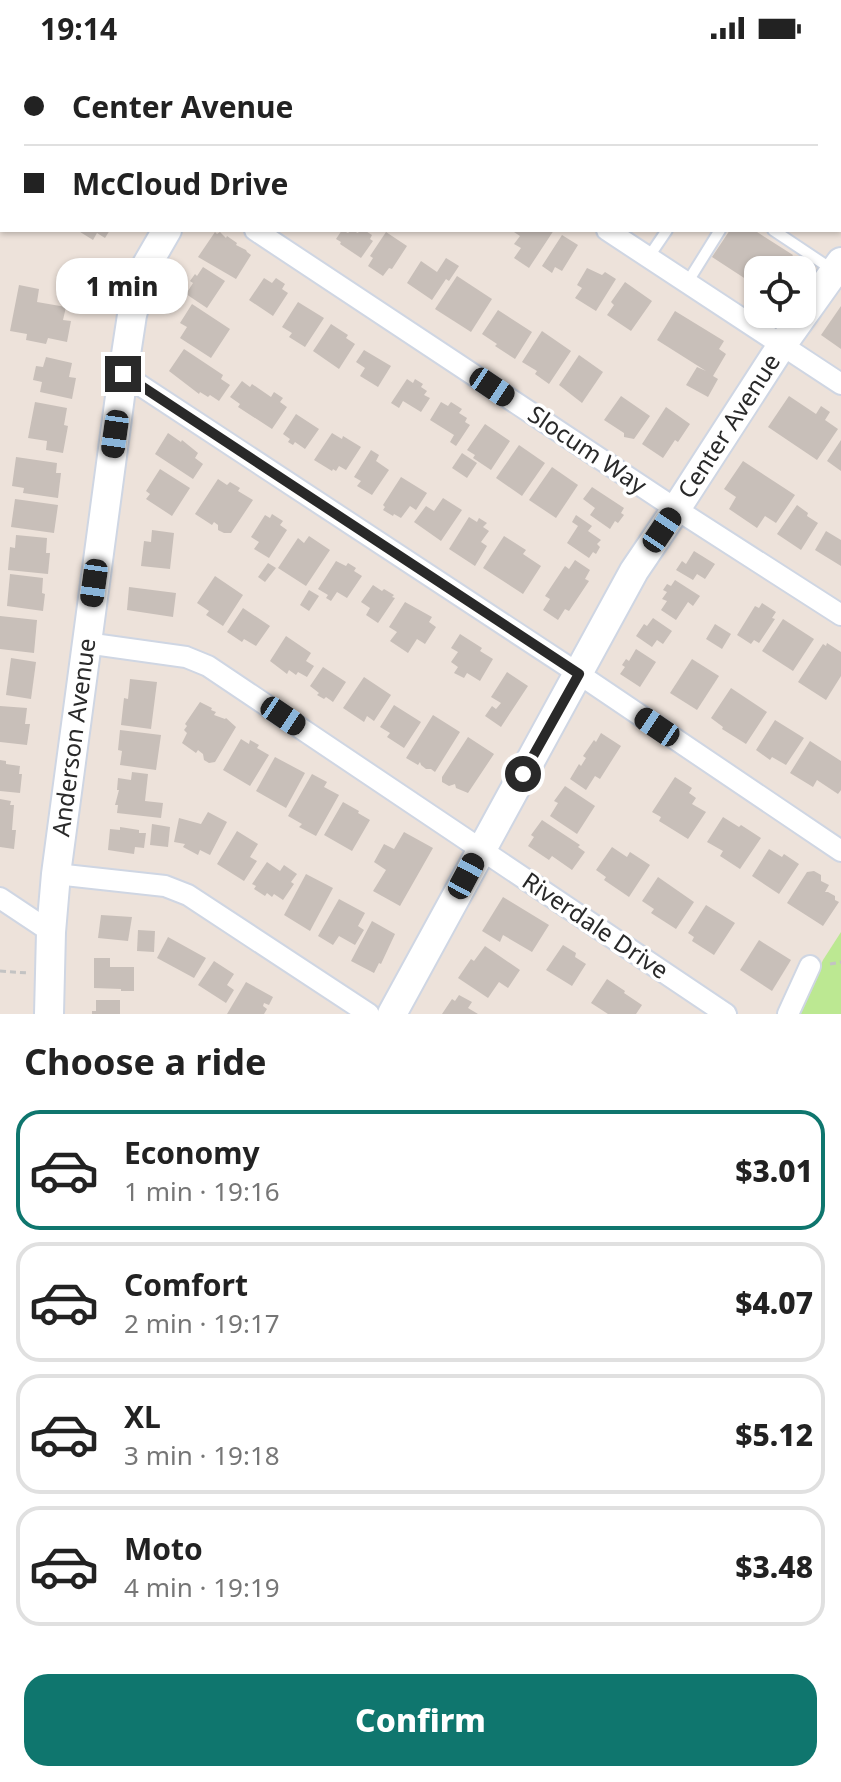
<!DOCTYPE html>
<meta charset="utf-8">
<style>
:root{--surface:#fff;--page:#f6f6f6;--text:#222;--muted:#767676;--line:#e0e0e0;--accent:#0f766e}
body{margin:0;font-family:"Noto Sans",sans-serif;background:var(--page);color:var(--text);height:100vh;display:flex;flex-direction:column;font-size:30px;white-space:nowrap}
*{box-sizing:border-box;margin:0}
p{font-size:26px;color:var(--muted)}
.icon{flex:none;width:44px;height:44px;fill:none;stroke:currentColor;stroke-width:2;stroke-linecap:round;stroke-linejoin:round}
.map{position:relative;height:958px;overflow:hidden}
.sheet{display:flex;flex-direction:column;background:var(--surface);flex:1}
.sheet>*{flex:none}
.top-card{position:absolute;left:0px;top:0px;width:842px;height:176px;box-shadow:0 2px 6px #0004;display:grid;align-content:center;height:176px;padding:0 24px;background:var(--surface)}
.buttons{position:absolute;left:744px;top:200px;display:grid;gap:16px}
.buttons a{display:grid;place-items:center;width:72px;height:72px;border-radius:16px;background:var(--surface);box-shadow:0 2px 6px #0004;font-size:40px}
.end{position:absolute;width:36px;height:36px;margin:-18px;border:10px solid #292929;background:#fff;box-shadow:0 0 0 4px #fff}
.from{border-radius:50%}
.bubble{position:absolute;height:56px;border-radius:24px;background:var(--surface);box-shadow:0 2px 6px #0004;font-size:26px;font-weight:800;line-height:56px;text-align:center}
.car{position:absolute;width:24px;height:48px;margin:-24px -12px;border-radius:10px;box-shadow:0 0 6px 2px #0007;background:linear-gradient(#222 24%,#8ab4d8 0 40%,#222 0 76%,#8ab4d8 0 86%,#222 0)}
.top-card b{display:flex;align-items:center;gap:28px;height:76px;font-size:30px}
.top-card b+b{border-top:2px solid var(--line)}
.top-card i{width:20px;height:20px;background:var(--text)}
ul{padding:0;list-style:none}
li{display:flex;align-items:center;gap:24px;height:120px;margin:0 16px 12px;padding:0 8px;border:4px solid var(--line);border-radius:24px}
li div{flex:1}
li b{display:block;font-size:30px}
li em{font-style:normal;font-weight:800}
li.selected{border-color:var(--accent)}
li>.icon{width:72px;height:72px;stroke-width:1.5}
h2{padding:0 24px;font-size:36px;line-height:96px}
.primary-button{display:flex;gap:16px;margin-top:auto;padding:16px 24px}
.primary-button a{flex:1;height:92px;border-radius:24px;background:var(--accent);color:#fff;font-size:32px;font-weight:800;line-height:92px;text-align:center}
.status{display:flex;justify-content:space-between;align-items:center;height:56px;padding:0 40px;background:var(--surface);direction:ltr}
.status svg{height:22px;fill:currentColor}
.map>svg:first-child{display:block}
.green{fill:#bce892}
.building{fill:#c8bfb9}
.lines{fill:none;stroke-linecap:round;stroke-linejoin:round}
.service-casing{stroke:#cfd6e3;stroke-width:14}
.minor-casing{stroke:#cfd6e3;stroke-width:24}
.secondary-casing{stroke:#cfd6e3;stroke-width:32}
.path{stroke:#c3c3c3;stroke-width:3;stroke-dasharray:6 4;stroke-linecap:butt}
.service{stroke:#fff;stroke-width:10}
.minor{stroke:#fff;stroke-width:20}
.secondary{stroke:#fff;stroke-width:28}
.route{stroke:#292929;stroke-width:10}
.labels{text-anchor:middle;stroke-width:7;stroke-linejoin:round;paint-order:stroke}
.street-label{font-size:24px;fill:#292929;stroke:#fff}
</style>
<div class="status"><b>19:14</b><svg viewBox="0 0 49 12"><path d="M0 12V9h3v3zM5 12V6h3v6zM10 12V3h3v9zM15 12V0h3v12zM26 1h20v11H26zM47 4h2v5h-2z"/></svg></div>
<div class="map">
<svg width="841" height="958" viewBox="0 0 841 958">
<rect width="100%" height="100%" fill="#ede2da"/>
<polygon class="green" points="841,876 841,958 798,958 823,904"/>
<g class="building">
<polygon points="77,174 110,174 105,182 97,177 93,184"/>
<polygon points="342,174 348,177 351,174 358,177 360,174 364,174 372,179 370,183 373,185 361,202 340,188 341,186 336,183"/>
<polygon points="511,174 554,174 529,212 514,202 521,192 514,188 520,180"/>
<polygon points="730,174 754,174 793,199 783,214 758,214 758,231 712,201"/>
<polygon points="215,176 217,178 220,176 226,182 227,180 237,187 236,189 246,194 247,196 251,199 236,223 198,201"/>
<polygon points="386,176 407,190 392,213 389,212 383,220 368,210 373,202 370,200"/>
<polygon points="562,179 578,189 562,215 555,211 552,217 542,210"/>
<polygon points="446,202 459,210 449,225 446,223 432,244 407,227 421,205 437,216"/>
<polygon points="203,211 225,225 207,252 186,238 193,227 190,225 195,218 197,220"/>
<polygon points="587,212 602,219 605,216 616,223 596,255 575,242 582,232 577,229"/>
<polygon points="457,220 492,243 471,276 435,253"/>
<polygon points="264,222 272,227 276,222 285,228 282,233 288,237 273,260 249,244"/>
<polygon points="625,226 652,245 631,275 607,259 614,249 611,246"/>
<polygon points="19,229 39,233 37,246 66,251 63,264 71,265 67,286 48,282 46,288 26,284 27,278 10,275"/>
<polygon points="298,246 324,262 305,291 289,281 292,277 282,271"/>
<polygon points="192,248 230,273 211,302 180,282 187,271 180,267"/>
<polygon points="841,250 841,293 821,279"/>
<polygon points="498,254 532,276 515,303 495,290 497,288 482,278"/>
<polygon points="675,255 724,285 719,293 726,298 713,320 718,323 708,341 686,329 697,311 706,315 657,284"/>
<polygon points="331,268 348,279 346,282 355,288 339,313 313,295"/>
<polygon points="542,275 571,295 549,328 535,318 537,315 522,306"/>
<polygon points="184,293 223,319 221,323 230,329 219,345 210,339 208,341 200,336 199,338 169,315"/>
<polygon points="364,294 391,310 378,331 360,320 365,312 356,306"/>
<polygon points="579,299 603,316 582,347 559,329"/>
<polygon points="46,301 72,307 69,321 76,322 72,343 40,336 42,326 33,324 36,310 43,311"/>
<polygon points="407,323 413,327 415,323 423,328 421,331 427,335 424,339 430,342 421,356 403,345 399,352 391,347"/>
<polygon points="242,325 250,331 252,328 271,341 274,336 283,342 280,346 287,351 272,373 238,351 240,348 230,341"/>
<polygon points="621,340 650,360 634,383 624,381 624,377 604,364"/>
<polygon points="789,340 816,358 821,350 830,356 825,364 838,373 817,404 768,371"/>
<polygon points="35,346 67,352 64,369 68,370 63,397 46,394 47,385 28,382"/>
<polygon points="441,346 448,350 451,346 462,353 459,357 467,362 465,366 470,369 456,390 450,386 454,379 430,364"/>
<polygon points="666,351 690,368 678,386 675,384 663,402 642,388"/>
<polygon points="296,358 319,373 305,393 295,386 293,389 288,386 290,383 283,378"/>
<polygon points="485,368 510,385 491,414 473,402 475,399 467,394"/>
<polygon points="168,377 181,386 182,384 198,397 195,402 203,408 193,423 155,398"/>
<polygon points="332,377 342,383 343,380 361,391 346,414 339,410 336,415 333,413 332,415 314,404"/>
<polygon points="841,384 841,415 827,405"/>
<polygon points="519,389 545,407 522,440 496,422"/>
<polygon points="371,394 379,399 376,405 389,414 372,439 357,430 361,425 354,421"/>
<polygon points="462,397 477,407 467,422 452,412"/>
<polygon points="16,401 57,407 56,417 61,417 58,442 23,437 24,432 12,430"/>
<polygon points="743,405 795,439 776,467 765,460 757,472 729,453 736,441 724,433"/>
<polygon points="552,411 578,429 556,462 529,444"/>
<polygon points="160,413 190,432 172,460 146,443 150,438 146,435"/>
<polygon points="401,421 427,437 416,454 410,450 401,462 394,458 393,460 383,454 385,451 383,449"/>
<polygon points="218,423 227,429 230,426 240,432 238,435 253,444 231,477 224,477 218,474 218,469 214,466 212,469 195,458"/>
<polygon points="592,431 624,452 621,457 624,459 618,467 615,465 610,473 590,459 595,452 583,443"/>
<polygon points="443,442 462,454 441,485 414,466 426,450 434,455"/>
<polygon points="15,443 58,449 54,477 11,471"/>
<polygon points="797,449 808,457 807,460 818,467 801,494 777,478"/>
<polygon points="272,458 283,465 280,469 287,474 269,502 254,493 259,486 251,481 265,459 270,462"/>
<polygon points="576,459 592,470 588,475 601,484 597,488 600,491 596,498 593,496 589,502 567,487 578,470 572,466"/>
<polygon points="469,461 477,466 479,462 487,467 483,471 489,475 481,486 487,490 475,510 449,493"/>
<polygon points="152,474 174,477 170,513 141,510 144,485 151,486"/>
<polygon points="826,475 841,484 841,510 815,494"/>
<polygon points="16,479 47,482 46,497 50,497 48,518 8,514 10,491 15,492"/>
<polygon points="309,480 330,494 306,530 278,512 298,482 304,487"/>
<polygon points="504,480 526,494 523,498 541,510 523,538 483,512"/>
<polygon points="694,495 715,508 705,523 697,518 693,524 676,514 682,505 686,508"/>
<polygon points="575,504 590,514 585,523 589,525 569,555 565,553 558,564 543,554 550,543 545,540 565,510 569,513"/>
<polygon points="336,505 346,510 348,507 356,512 354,515 362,520 347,542 337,536 331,545 326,542 328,539 318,533"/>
<polygon points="268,507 276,512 265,526 258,521"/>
<polygon points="10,518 43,522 42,537 45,538 43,555 7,550"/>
<polygon points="215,520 243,539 223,570 206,559 209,555 197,547"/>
<polygon points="675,524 700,540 693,550 688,546 676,564 661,554 667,545 662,543 667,536 663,534 667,528 671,530"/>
<polygon points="373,529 382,535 384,533 394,539 392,541 395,542 378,567 366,559 370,552 361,546"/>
<polygon points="129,531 176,537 173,561 127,554"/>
<polygon points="309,534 319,540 309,555 300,549"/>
<polygon points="405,546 432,561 429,566 436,571 425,588 417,583 408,597 390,585 397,576 389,571"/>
<polygon points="762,547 776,556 772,562 775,563 759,587 754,584 751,588 737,579 755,550 759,552"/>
<polygon points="243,552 270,570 256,590 244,583 242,586 227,576"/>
<polygon points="0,560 37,564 34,597 0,593"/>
<polygon points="653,562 672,575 663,588 657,584 652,591 636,580 644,568 647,570"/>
<polygon points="783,563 814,583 793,615 762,595"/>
<polygon points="715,568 731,578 722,593 706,583"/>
<polygon points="460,578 482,592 480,595 493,603 480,625 467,617 464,622 454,617 458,611 451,606 458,596 451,592"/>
<polygon points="286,580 311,597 306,605 314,610 307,621 298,616 296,619 289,614 287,618 270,605"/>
<polygon points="827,587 841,596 841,620 826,644 798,626 823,588 826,590"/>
<polygon points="636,593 656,606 640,631 620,618 625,611 622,609 626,603 629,605"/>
<polygon points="11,602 36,606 31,643 6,639"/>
<polygon points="692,603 719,620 697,654 670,637"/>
<polygon points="323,611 346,626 333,646 326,641 324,643 317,639 319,637 310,630"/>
<polygon points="507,616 528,630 501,671 485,660 492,650 496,653 501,647 491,641"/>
<polygon points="364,621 391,639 374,665 367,660 364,666 343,652"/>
<polygon points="130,623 157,626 151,673 121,669 124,642 128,643"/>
<polygon points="731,632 767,656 746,688 722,673 723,671 711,662"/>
<polygon points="200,646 212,652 211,654 216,656 214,659 225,663 226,662 236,671 215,706 209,707 204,704 203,698 198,694 196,697 182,687 187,677 184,674 187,670 185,668"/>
<polygon points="394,649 421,666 404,692 387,681 390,677 380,671"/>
<polygon points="0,650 27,652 25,668 30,668 27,689 0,686"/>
<polygon points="433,659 460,676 435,716 431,713 426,713 421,709 420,706 418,709 406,702"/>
<polygon points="775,664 804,682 786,709 772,701 770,704 756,694"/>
<polygon points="120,674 161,679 156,714 120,709 122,695 118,694"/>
<polygon points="601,677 621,690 600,723 595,720 586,734 570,723 579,708 581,710 586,702 583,700 594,684 596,686"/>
<polygon points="468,681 494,698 468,737 456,732 455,728 449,730 442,726 442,721"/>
<polygon points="241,683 249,688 250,684 259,689 257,692 269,699 250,730 223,714"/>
<polygon points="810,685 841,705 841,734 838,738 817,724 813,731 790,717"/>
<polygon points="275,701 305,717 286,752 256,735"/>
<polygon points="0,704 6,705 6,708 20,710 19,718 22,718 20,737 0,735"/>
<polygon points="132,716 148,718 145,745 163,747 161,762 117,757 118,749 115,749 119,734 117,734 118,722 131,724"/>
<polygon points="312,718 327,726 324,731 339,739 316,780 299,771 302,768 288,760"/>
<polygon points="675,721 692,732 689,737 696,742 692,748 706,756 688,783 659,765 661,761 652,756"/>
<polygon points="565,730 595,750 577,778 550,760 558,747 554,745"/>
<polygon points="0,743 11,745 10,749 14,749 12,774 16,774 14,793 0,791"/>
<polygon points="343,746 359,755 358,757 370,764 352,795 324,779"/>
<polygon points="208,756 227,766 210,799 200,794 198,799 183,791 185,788 174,786 179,762 201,768"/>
<polygon points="723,761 739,771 741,769 761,782 740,813 720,800 723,795 707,786"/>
<polygon points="542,764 580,789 578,791 585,796 572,814 552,800 549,804 528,790 534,781 531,779"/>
<polygon points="152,768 170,771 168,791 150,789"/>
<polygon points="120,771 139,774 139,777 146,777 144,792 135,791 134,798 108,794 110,773 120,774"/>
<polygon points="237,775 258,788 250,801 257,805 244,825 217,808"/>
<polygon points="404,776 433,792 400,850 373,835 386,814 374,806 384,788 394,793"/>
<polygon points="612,791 627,801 630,796 650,809 629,841 604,824 606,821 596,814"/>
<polygon points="769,793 782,801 784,798 799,808 779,838 752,820"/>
<polygon points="267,806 280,815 284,809 297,818 291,826 294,828 283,844 274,838 272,841 267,837 265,840 254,833 256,830 252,828"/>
<polygon points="814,815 821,819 821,825 829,829 825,836 828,836 835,840 835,844 839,846 823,870 787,847 807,816"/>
<polygon points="306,818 333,832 310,875 284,859"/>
<polygon points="658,821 694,846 676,873 651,857 654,853 642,845"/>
<polygon points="503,841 549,869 532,896 503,879 500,886 482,875"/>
<polygon points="339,843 365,857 358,870 364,874 355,889 339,880 333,889 318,880"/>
<polygon points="706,849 735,867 714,899 692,885 694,881 688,877"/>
<polygon points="101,859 132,861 128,885 98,882"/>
<polygon points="372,865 395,878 381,908 379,907 374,917 351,905"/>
<polygon points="138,874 155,875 154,896 137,895"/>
<polygon points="168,881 206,902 194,922 157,902"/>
<polygon points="759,884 791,904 772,935 740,914"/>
<polygon points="563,889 576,897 575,901 586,908 572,930 546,914"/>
<polygon points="485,890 520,914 508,932 499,926 488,942 458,922 471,903 474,905"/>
<polygon points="94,902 110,902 110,911 134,911 134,935 121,935 121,933 94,932"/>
<polygon points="214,905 234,918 227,929 234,934 226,947 198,929"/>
<polygon points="607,923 625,935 624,937 642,949 636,958 608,958 591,947"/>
<polygon points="246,926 273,941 269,949 264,947 263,950 267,953 264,958 227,958"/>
<polygon points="459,939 472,946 468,952 478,958 442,958 452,943 455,945"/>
<polygon points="96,944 120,944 120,958 92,958 92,955 96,955"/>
</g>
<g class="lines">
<g class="service-casing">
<g id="service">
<polyline points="819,2 820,0"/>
<polyline points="773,174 833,214"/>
<polyline points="648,202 667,174"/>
<polyline points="687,227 720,174"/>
</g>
</g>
<g class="minor-casing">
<g id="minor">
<polyline points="346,0 349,2"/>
<polyline points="663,2 665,0"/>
<polyline points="0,9 2,6"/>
<polyline points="255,174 676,453 841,559"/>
<polyline points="607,174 841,328"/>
<polyline points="123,318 579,618 841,795"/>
<polyline points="86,587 186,601 208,610 726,958"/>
<polyline points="56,818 165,830 188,839 369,958"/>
<polyline points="0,842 51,876"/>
<polyline points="788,958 810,910"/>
</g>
</g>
<g class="secondary-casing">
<g id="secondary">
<polyline points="267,2 269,0"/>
<path id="s1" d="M 49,958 L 51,876 L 56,818 L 123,318 L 132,259 L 145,212 L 167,174"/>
<path id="s2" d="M 392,958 L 634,515 L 676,453 L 782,289 L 841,206"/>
</g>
</g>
<g class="path">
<polyline points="830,908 841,906"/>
<polyline points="0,915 28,917"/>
</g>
<use href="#service" class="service"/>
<use href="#minor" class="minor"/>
<use href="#secondary" class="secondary"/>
</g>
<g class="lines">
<polyline class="route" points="123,318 579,618 523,718"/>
</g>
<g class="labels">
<g class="street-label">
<text dy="8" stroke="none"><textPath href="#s2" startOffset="678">Center Avenue</textPath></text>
<text transform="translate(587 394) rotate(34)" y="8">Slocum Way</text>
<text dy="8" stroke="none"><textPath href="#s1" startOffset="278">Anderson Avenue</textPath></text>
<text transform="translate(595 870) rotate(34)" y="8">Riverdale Drive</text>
</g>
</g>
</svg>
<div class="buttons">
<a><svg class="icon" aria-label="locate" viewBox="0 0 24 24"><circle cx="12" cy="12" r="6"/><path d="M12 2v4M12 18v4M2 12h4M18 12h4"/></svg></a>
</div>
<i class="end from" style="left:523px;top:718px"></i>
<i class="end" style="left:123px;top:318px"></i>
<div class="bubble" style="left:56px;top:202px;width:132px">1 min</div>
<i class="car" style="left:492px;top:331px;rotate:124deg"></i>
<i class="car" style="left:115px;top:378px;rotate:188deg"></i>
<i class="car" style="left:662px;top:474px;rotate:34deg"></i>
<i class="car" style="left:94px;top:527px;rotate:188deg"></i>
<i class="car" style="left:283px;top:660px;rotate:124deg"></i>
<i class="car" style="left:657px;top:671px;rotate:304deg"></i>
<i class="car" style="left:466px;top:820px;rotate:28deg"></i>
<div class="top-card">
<b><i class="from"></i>Center Avenue</b>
<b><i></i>McCloud Drive</b>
</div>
</div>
<section class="sheet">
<h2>Choose a ride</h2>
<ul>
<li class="selected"><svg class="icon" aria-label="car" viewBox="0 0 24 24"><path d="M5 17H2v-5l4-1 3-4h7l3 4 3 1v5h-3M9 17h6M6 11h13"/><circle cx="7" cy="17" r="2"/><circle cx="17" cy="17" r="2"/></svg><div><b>Economy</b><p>1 min · 19:16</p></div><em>$3.01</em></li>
<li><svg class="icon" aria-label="car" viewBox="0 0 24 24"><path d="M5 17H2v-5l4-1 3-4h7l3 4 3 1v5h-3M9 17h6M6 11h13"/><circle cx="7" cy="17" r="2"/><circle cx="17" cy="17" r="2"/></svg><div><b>Comfort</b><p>2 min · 19:17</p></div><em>$4.07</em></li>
<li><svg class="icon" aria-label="car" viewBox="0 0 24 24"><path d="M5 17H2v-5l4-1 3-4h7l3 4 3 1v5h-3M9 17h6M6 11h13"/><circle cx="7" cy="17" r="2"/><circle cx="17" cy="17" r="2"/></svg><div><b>XL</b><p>3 min · 19:18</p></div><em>$5.12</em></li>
<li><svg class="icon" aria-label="car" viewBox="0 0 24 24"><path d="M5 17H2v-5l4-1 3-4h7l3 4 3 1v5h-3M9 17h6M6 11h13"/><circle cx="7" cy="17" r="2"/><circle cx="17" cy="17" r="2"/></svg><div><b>Moto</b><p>4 min · 19:19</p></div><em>$3.48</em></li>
</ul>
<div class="primary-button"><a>Confirm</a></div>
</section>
